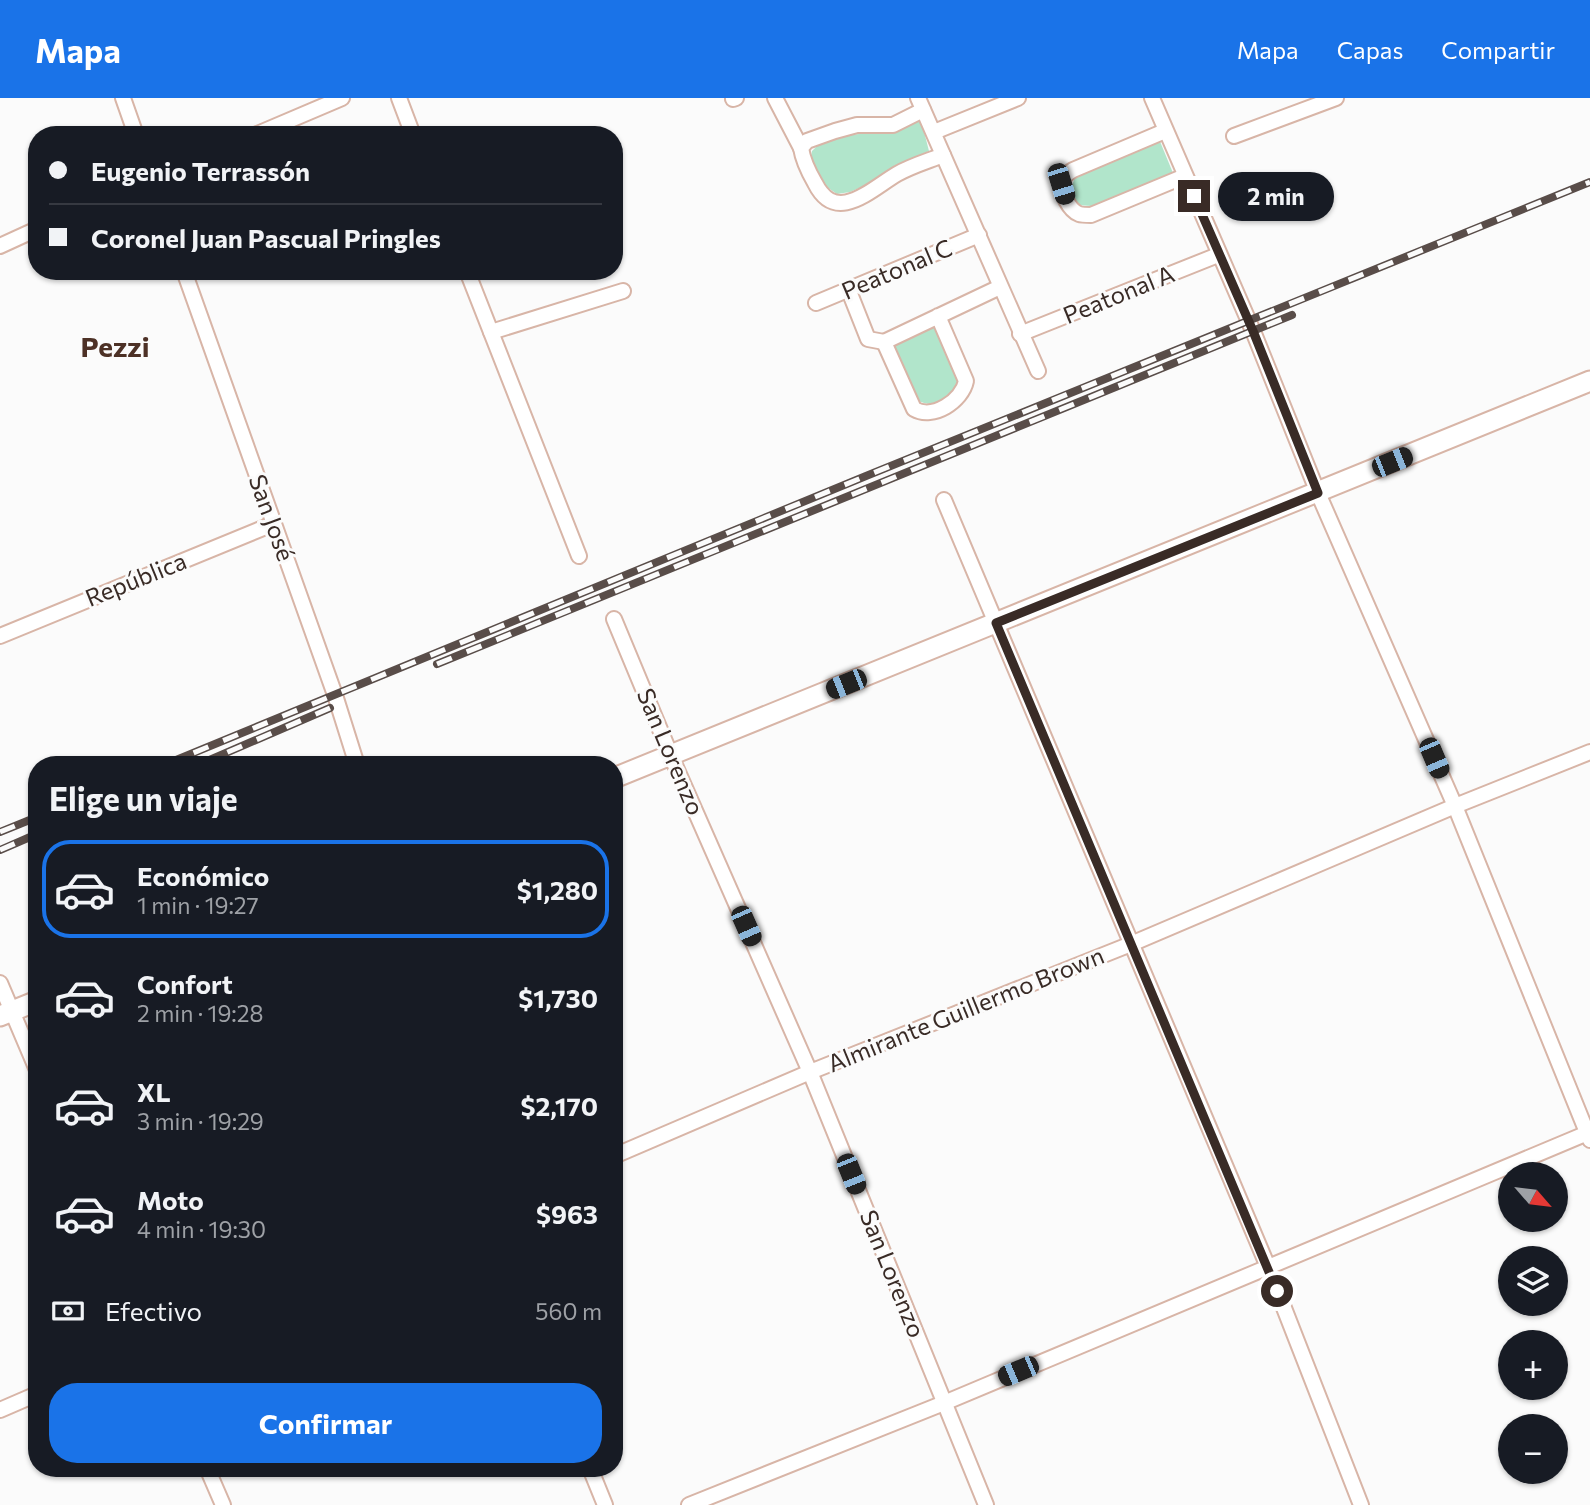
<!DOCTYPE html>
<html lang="es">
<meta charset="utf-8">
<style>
:root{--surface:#171b24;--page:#242831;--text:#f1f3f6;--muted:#9ea1a6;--line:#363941;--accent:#1a73e8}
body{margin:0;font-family:Commissioner,sans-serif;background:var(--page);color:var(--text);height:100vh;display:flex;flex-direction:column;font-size:26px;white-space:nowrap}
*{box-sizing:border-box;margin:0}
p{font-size:23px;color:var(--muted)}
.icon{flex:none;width:38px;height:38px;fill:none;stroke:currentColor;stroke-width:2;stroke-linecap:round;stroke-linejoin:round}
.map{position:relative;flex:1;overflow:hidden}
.panel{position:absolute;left:28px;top:658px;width:595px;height:721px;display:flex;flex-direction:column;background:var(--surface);border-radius:28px;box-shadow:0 2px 5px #0004}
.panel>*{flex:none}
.banner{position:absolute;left:28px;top:28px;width:595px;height:154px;border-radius:28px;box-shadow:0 2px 5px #0004;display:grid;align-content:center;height:154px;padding:0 21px;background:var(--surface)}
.needle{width:46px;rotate:118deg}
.controls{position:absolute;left:1498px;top:1064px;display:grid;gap:14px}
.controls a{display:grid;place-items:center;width:70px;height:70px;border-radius:50%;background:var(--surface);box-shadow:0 2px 5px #0004;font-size:35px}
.end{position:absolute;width:32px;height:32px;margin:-16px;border:9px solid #392b26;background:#fff;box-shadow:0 0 0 4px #fff}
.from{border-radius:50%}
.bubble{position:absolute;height:49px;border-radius:24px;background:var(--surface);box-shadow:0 2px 5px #0004;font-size:23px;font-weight:700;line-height:49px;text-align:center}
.car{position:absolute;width:21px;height:42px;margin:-21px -10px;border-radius:9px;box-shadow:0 0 5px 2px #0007;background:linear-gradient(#222 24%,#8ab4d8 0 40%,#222 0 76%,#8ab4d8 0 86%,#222 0)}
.banner b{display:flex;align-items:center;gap:24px;height:66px;font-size:26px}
.banner b+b{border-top:2px solid var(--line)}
.banner i{width:18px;height:18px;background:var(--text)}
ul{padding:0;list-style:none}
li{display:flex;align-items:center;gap:21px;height:98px;margin:0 14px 10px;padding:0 7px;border:4px solid transparent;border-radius:28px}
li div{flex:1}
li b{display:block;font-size:26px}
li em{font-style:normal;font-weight:700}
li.on{border-color:var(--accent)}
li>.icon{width:63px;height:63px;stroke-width:1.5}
h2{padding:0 21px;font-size:32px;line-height:84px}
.pay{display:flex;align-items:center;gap:18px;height:77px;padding:0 21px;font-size:26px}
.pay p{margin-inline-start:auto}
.button{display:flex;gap:14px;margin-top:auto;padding:14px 21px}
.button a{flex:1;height:80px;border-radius:28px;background:var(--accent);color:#fff;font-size:28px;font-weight:700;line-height:80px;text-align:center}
header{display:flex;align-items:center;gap:42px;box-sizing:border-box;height:98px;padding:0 35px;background:var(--accent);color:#fff}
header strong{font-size:33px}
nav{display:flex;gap:38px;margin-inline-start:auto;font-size:24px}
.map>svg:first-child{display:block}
.green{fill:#b1e5cb}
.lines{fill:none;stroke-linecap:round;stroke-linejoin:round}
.street-casing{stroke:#d8b5a7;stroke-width:18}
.secondary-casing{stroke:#d8b5a7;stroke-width:23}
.street{stroke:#fff;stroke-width:14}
.secondary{stroke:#fff;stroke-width:19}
.rail-casing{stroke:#594d49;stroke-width:8}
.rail{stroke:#fbfbfb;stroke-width:5;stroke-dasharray:16;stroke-linecap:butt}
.route{stroke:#392b26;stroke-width:9}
.labels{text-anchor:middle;stroke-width:6;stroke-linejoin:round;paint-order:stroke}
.street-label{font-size:24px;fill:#392b26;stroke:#fbfbfb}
.quarter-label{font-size:28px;font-weight:bold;fill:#4d3126;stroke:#fbfbfb}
</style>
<header>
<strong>Mapa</strong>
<nav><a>Mapa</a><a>Capas</a><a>Compartir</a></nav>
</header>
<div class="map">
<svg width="1590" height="1407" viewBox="0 0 1590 1407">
<rect width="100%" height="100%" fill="#fbfbfb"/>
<g class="green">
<polygon points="918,23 922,26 929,53 894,68 880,81 850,94 837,96 821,85 811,58 812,53 818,47 850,37 895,32"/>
<path d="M 1159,41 L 1173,75 L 1091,108 L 1077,107 C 1070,97 1070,89 1076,78 Z"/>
<path d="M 933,228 L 959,280 C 959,300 935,313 917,302 L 892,247 Z"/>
</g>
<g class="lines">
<g class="street-casing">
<g id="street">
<polyline points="123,0 136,37"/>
<polyline points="399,0 413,37"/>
<polyline points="775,0 801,50"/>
<polyline points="918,0 1038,273"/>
<polyline points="1152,0 1253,233 1318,395 1455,708 1590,1042"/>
<polyline points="733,1 736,0"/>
<path d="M 923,12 L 893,27 L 857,27 L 835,33 L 807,43 L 801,50 C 803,63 808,73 815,85 C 836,127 870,92 897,76 C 911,68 928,63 943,57"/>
<path d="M 1165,33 L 1073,72 C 1068,75 1062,79 1062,85 C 1061,95 1069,112 1079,116 C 1082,117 1087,117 1091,117 L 1185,78"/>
<polyline points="934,34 1018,0"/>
<polyline points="255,37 342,0"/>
<polyline points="1234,38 1336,0"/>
<polyline points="0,148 37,131"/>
<polyline points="184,173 335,597 357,667"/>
<polyline points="467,173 579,458"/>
<polyline points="849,193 868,241 884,244"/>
<polyline points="816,205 979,137"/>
<path d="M 938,218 L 966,283 C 962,303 933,322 914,311 L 884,244 L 1000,189"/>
<polyline points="491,234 623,193"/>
<polyline points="1020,236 1218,157"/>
<polyline points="944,402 1268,1169 1361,1407"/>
<polyline points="614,521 671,658 810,974 986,1407"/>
<polyline points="0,538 273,426"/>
<polyline points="0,885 37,972"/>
<polyline points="614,1058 810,974 1131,846 1455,708 1590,654"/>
<polyline points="0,1312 37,1296"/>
<polyline points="207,1370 223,1407"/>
<polyline points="590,1370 605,1407"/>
<polyline points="689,1407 944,1305 1590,1034"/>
</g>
</g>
<g class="secondary-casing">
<g id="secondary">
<polyline points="614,680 1590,283"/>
<polyline points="0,918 37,903"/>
</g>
</g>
<use href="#street" class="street"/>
<use href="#secondary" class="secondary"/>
<g class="rail-casing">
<g id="rail">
<polyline points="437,566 1292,217"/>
<polyline points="164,667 866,378 1590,84"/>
<polyline points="198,667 330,610"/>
<polyline points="0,734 37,719"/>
<polyline points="0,752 37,736"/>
</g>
</g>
<use href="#rail" class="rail"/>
</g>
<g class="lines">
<polyline class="route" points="1194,98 1253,233 1318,395 996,525 1277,1193"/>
</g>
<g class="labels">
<g class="street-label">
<text transform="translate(897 172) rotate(-23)" y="8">Peatonal C</text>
<text transform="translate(1119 197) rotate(-22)" y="8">Peatonal A</text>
<text transform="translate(271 420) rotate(70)" y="8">San José</text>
<text transform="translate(136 482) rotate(-22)" y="8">República</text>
<text transform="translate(670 654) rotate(67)" y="8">San Lorenzo</text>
<text transform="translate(966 912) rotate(-22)" y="8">Almirante Guillermo Brown</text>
<text transform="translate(892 1176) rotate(68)" y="8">San Lorenzo</text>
</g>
<g class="quarter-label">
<text x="115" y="259">Pezzi</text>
</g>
</g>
</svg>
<div class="controls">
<a><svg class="needle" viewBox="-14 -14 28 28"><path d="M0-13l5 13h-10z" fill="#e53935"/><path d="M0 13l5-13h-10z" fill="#9ea1a6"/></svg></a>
<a><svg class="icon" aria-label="layers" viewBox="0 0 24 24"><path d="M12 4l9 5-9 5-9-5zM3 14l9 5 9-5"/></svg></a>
<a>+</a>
<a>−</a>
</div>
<i class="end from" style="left:1277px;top:1193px"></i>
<i class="end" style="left:1194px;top:98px"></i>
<div class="bubble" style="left:1218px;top:74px;width:116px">2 min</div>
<i class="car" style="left:1061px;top:86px;rotate:163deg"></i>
<i class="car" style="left:1392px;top:364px;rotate:68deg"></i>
<i class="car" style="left:846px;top:586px;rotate:248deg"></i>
<i class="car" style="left:1434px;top:660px;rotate:157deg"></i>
<i class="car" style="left:746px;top:828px;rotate:156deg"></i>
<i class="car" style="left:851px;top:1076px;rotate:158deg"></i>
<i class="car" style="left:1018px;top:1273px;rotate:247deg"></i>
<div class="banner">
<b><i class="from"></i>Eugenio Terrassón</b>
<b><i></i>Coronel Juan Pascual Pringles</b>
</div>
<section class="panel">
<h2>Elige un viaje</h2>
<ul>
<li class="on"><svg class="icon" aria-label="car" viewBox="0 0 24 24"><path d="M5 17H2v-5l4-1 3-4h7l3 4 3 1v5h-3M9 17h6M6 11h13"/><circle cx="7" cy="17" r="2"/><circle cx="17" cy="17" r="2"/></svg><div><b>Económico</b><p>1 min · 19:27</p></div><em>$1,280</em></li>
<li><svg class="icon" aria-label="car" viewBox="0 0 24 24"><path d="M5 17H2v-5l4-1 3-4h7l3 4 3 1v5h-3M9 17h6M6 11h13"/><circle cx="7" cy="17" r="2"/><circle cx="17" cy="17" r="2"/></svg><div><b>Confort</b><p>2 min · 19:28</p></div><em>$1,730</em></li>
<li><svg class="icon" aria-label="car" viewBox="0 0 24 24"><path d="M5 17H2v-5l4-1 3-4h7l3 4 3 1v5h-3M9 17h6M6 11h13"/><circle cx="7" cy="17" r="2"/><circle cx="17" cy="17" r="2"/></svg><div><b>XL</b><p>3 min · 19:29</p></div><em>$2,170</em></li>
<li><svg class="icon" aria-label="car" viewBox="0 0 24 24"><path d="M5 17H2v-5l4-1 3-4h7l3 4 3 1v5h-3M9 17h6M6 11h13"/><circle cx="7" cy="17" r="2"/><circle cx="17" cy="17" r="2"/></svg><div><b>Moto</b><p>4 min · 19:30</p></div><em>$963</em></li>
</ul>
<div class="pay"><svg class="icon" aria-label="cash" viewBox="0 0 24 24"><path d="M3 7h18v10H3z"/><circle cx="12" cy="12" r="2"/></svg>Efectivo<p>560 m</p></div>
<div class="button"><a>Confirmar</a></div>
</section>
</div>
